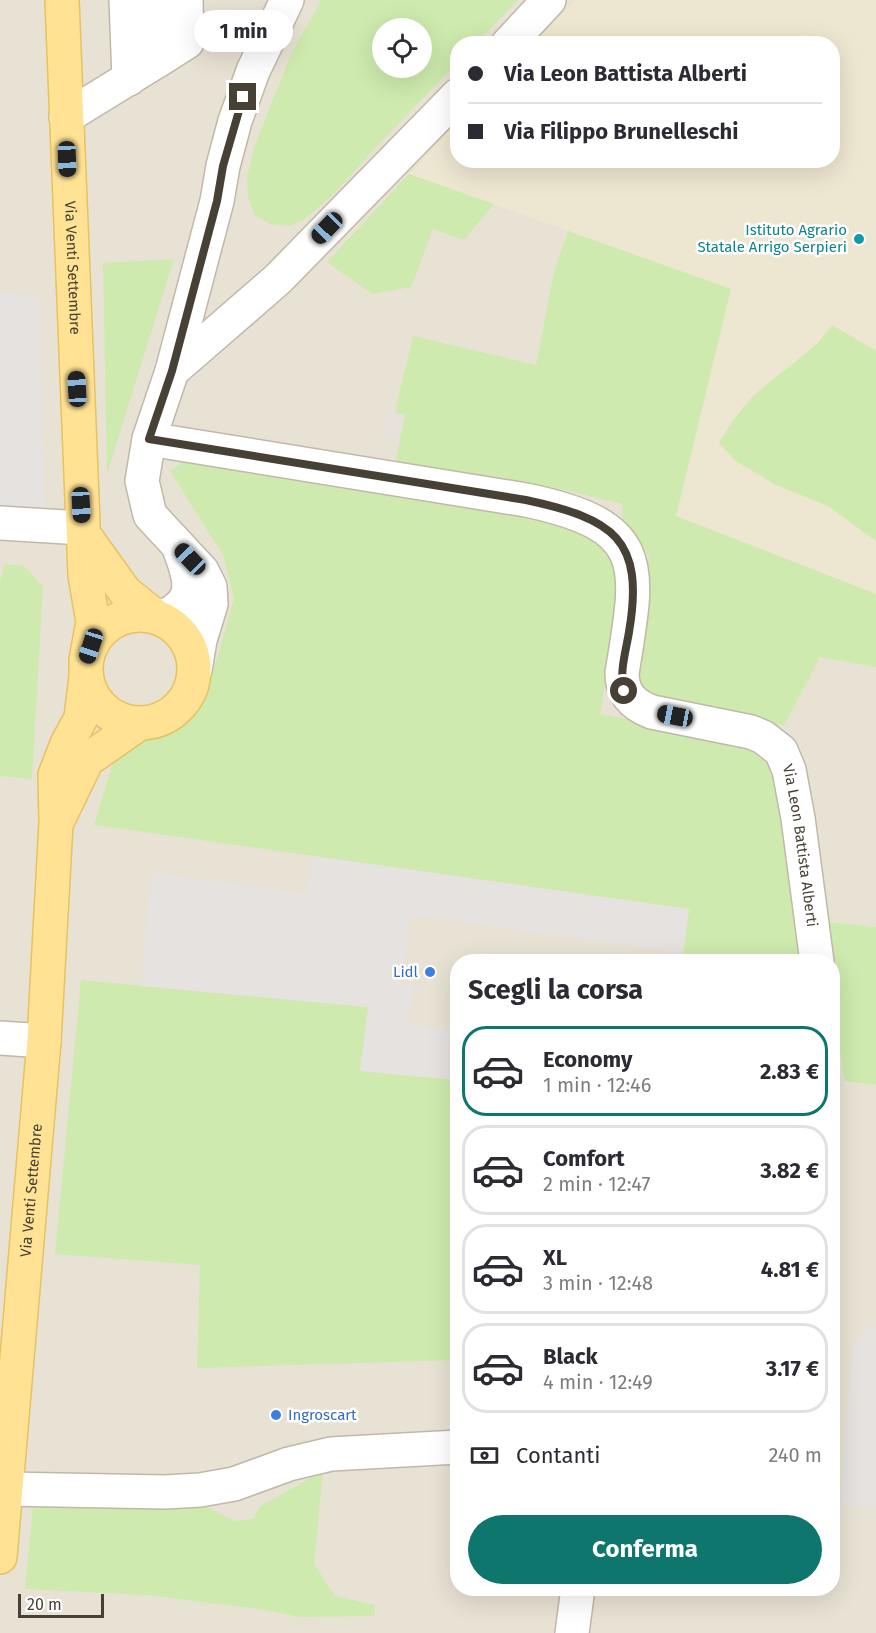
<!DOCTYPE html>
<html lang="it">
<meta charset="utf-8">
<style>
:root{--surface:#fff;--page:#f7f7f7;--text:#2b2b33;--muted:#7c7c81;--line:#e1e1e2;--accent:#0f766e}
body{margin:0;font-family:"Fira Sans",sans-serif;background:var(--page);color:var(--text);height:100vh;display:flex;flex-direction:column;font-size:22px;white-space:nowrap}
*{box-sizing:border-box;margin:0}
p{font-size:20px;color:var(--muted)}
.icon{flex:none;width:33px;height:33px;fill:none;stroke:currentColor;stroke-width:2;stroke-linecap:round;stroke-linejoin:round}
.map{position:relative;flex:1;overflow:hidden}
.panel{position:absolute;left:450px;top:954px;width:390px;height:642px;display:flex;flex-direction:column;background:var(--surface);border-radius:24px;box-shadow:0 6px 24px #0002}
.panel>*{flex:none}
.top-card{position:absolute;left:450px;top:36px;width:390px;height:132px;border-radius:24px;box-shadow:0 6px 24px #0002;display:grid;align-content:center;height:132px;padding:0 18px;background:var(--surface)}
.fabs{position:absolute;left:372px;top:18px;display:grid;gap:12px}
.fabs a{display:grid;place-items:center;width:60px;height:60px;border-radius:50%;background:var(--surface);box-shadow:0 6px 24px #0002;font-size:30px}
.scale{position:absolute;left:18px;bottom:15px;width:86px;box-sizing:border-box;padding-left:6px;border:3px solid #474035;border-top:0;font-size:16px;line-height:21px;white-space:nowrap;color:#474035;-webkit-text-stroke:4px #fff;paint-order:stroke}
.end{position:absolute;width:27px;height:27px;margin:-14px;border:8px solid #474035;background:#fff;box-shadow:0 0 0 3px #fff}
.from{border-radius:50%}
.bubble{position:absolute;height:42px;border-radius:21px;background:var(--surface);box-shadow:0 6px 24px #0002;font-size:20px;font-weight:700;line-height:42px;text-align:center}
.car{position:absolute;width:18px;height:36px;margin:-18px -9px;border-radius:8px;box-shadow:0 0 4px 2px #0007;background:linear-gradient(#222 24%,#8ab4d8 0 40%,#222 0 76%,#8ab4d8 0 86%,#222 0)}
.top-card b{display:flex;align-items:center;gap:21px;height:57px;font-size:22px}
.top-card b+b{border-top:2px solid var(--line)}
.top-card i{width:15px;height:15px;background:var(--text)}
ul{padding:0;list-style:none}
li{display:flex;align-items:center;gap:18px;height:90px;margin:0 12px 9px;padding:0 6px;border:3px solid var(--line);border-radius:24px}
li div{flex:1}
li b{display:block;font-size:22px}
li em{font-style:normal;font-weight:700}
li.current{border-color:var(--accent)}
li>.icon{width:54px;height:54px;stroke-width:1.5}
h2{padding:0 18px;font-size:27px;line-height:72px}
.pay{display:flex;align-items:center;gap:15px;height:66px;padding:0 18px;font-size:22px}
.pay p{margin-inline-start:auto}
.button{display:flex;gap:12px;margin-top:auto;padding:12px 18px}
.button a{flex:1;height:69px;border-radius:36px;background:var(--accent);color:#fff;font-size:24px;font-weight:700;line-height:69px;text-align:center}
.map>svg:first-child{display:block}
.residential{fill:#e8e2d4;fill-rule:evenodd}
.industrial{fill:#e6e1db}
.education{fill:#ede6d0}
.green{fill:#ceeaae;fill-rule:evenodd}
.parking{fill:#e5e2df}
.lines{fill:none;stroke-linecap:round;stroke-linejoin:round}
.minor-casing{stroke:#c0b8a9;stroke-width:36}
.major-casing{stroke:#e8c161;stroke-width:36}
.minor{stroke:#fff;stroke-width:33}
.major{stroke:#ffe294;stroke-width:33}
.route{stroke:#474035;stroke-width:8}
.culture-dot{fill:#0f9aa8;stroke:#fff;stroke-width:2}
.shop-dot{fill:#3f7fe0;stroke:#fff;stroke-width:2}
.labels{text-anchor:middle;stroke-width:5;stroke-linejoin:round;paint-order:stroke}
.culture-label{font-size:15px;fill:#0d838f;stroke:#fff;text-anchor:end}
.street-label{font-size:15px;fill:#474035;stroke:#fff}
.shop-label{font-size:15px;fill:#366cbe;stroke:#fff;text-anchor:end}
</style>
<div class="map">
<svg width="876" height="1633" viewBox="0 0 876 1633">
<rect width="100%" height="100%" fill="#f4f0e7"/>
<path class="residential" d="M 0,0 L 876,0 L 876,927 L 822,921 L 827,961 L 458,962 L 458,1588 L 832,1588 L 833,999 L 844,1081 L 876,1085 L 876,1633 L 0,1633 ZM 382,28 L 422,28 L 422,68 L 382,68 ZM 458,44 L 832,44 L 832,160 L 458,160 Z"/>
<polygon class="industrial" points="387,410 405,414 398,443 380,439"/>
<polygon class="education" points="576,0 876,0 876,594 676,516 730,289 409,174 457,123 458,160 832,160 832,44 534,43"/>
<g class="green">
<path d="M 321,0 L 518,0 L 476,43 L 458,44 L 457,63 L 374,149 L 333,195 L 302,221 L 290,226 L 270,224 L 255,215 L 248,199 L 247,177 L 254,148 L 291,54 ZM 382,28 L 422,28 L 422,68 L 382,68 Z"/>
<polygon points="409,174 494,204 464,240 433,229 411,287 372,294 327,262"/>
<polygon points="568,231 731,289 676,516 876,594 876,667 820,657 784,726 633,695 628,682 649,556 623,525 622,504 565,490 395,465 405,415 395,412 413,336 536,365 554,272"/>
<polygon points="174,259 107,474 103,263"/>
<path d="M 832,325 L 876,351 L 876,541 L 828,506 L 776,485 L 736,461 L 719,443 C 730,424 743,405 759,391 C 783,369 814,352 832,325 Z"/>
<polygon points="187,460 564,517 625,562 600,714 771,748 805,961 682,961 689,909 94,825 117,749 173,734 199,711 218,655 234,599 223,555 170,471"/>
<polygon points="4,564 24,566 43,586 32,779 0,776 0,584"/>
<polygon points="822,921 876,927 876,1085 844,1081 833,999 832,962"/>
<polygon points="81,980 369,1007 360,1071 457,1080 457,1360 197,1368 200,1265 55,1254"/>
<polygon points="832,1157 840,1219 838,1305 833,1353"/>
<polygon points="323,1471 314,1564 335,1596 375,1605 375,1616 299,1617 265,1610 147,1595 25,1589 33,1507 197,1502 234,1521 253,1519 259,1507"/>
</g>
<g class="parking">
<polygon points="0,292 40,296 44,512 0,531"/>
<polygon points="313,856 689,909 683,953 411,915 401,983 414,985 408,1024 457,1031 457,1080 360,1071 368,1007 141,986 151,872 306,894"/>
<polygon points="866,1326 876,1327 876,1507 841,1505 852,1348"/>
</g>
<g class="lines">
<g class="minor-casing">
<g id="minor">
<polyline points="126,0 129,79"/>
<polyline points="508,44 549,0"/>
<polyline points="157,61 187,42 186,0"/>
<polyline points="66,117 157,61 156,0"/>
<polyline points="172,371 217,201 223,166 235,121 253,71 287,0"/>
<path id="s1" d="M 149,439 L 526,500 C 650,526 640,564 622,673 C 622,694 633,705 652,712 L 751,732 L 763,737 L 781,751 L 789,770 L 798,818 L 817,962"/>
<polyline points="0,523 82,528"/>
<path d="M 160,618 C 197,603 192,582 180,551"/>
<polyline points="195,670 200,640 211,604 210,587 202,571 150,515 142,481 149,439 172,371 278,279 458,95"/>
<polyline points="0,1038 44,1041"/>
<polyline points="6,1489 165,1492 200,1490 234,1484 289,1464 331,1454 458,1447"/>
<polyline points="572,1633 578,1588"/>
</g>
</g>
<g class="major-casing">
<g id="major">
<path id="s2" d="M 62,0 L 85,575 L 93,622 L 86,660"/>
<polyline points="85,536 125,592 155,616"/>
<circle cx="140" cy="669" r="54"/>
<polyline points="57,822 87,760 140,723"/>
<path id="s3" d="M 0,1557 L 44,1041 L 56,823 L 55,775 L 67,744 L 81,718 L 86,676"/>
</g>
</g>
<use href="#minor" class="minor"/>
<use href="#major" class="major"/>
</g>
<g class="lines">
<path class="route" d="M 243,97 L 223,166 L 217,201 L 172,371 L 149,439 L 526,500 C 613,519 645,538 629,632 C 626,651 619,672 624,691"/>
</g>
<circle class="culture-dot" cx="859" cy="239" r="6"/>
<g class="shop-dot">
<circle cx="430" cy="972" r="6"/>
<circle cx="276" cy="1415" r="6"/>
</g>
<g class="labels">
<g class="culture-label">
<text x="847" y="235">Istituto Agrario<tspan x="847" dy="17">Statale Arrigo Serpieri</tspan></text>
</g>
<g class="street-label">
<text dy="5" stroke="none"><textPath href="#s2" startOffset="268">Via Venti Settembre</textPath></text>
<text dy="5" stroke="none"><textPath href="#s1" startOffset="908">Via Leon Battista Alberti</textPath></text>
<text dy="5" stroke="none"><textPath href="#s3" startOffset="368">Via Venti Settembre</textPath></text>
</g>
<g class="shop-label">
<text x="418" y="977">Lidl</text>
<text x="288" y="1420" text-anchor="start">Ingroscart</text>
</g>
</g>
</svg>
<div class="fabs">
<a><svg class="icon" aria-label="locate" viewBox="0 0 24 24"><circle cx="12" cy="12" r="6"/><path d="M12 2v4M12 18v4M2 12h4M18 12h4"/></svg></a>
</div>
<div class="scale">20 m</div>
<i class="end from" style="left:624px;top:691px"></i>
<i class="end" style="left:243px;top:97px"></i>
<div class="bubble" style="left:194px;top:10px;width:99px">1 min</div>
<i class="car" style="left:67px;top:159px;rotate:178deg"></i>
<i class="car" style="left:327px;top:228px;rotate:224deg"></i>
<i class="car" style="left:77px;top:389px;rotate:357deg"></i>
<i class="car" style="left:81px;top:505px;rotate:177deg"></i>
<i class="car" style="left:190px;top:559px;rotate:316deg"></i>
<i class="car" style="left:91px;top:646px;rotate:198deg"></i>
<i class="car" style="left:675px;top:716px;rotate:281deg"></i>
<div class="top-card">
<b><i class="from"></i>Via Leon Battista Alberti</b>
<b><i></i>Via Filippo Brunelleschi</b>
</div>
<section class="panel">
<h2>Scegli la corsa</h2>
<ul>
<li class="current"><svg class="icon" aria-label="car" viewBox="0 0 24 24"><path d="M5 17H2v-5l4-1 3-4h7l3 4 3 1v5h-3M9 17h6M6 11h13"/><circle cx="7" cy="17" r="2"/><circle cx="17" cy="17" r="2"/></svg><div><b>Economy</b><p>1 min · 12:46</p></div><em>2.83 €</em></li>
<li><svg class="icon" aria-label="car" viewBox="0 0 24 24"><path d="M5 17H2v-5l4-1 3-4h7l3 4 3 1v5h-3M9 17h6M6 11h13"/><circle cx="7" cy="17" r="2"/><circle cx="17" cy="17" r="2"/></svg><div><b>Comfort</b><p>2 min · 12:47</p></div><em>3.82 €</em></li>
<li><svg class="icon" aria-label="car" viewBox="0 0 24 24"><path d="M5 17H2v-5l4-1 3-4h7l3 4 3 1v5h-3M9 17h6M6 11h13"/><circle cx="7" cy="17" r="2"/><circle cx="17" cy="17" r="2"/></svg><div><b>XL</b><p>3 min · 12:48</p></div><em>4.81 €</em></li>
<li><svg class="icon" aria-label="car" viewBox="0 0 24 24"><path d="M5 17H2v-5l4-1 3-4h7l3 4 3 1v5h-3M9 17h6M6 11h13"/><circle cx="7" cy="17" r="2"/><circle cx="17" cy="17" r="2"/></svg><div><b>Black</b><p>4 min · 12:49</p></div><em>3.17 €</em></li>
</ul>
<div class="pay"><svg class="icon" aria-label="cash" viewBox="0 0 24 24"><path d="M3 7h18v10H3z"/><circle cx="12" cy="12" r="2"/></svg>Contanti<p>240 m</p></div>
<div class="button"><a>Conferma</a></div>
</section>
</div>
